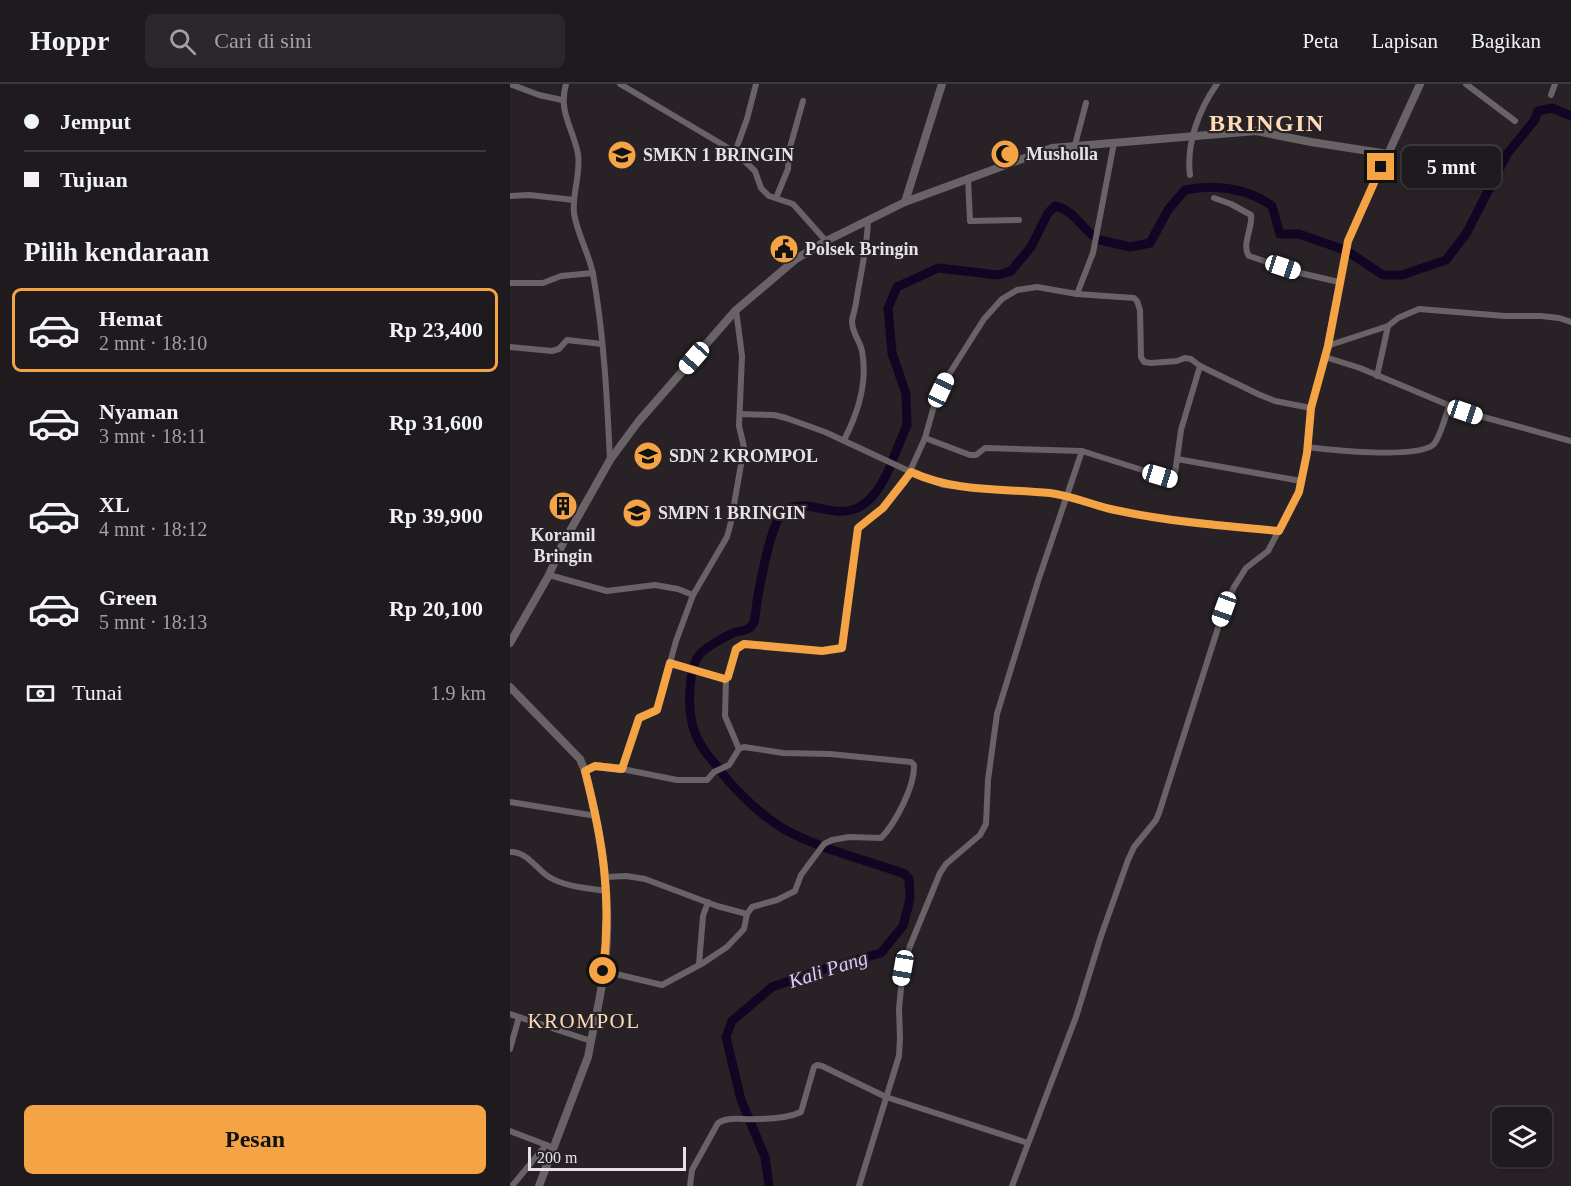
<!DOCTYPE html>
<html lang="id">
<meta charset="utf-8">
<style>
:root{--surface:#1e1a1d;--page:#2b272a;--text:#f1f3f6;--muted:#a1a1a4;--line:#3c383b;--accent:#f4a345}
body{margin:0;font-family:Georgia,serif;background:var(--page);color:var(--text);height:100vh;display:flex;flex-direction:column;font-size:22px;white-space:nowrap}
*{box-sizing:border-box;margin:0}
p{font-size:20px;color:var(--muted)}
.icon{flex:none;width:33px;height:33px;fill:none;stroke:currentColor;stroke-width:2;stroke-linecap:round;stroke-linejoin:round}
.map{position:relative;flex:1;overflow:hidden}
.side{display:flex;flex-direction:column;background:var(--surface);width:510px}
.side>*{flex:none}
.guide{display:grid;align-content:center;height:132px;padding:0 24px;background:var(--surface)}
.fabs{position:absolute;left:982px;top:1023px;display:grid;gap:12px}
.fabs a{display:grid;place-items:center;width:60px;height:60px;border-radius:9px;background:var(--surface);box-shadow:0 2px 4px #0004,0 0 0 2px var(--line);font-size:30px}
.scale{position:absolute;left:18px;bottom:15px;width:158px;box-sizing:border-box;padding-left:6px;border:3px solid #e5e1e4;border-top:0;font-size:16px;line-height:21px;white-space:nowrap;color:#e5e1e4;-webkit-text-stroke:4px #282227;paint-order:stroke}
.end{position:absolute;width:27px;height:27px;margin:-14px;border:8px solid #f4a345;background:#111;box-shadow:0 0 0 3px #111}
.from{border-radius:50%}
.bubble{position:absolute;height:42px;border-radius:9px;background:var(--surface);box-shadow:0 2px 4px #0004,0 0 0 2px var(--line);font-size:20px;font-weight:600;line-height:42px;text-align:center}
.car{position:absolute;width:18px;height:36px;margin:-18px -9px;border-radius:8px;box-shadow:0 0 4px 2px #0007;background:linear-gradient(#fff 24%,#345 0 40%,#fff 0 76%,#345 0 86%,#fff 0)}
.guide b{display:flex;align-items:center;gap:21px;height:57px;font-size:22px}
.guide b+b{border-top:2px solid var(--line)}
.guide i{width:15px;height:15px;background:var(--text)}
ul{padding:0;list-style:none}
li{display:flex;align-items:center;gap:18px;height:84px;margin:0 12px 9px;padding:0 12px;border:3px solid transparent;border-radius:9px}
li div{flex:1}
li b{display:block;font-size:22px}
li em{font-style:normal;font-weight:600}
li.on{border-color:var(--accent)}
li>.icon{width:54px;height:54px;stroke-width:1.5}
h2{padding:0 24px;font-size:27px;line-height:72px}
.pay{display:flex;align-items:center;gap:15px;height:66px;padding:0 24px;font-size:22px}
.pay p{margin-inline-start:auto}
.primary-button{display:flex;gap:12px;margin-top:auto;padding:12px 24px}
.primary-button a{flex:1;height:69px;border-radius:9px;background:var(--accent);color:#111;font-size:24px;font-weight:600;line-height:69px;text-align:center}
header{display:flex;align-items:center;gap:36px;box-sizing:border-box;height:84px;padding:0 30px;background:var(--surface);border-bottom:2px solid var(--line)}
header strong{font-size:28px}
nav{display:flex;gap:33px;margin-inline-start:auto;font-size:21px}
.search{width:420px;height:54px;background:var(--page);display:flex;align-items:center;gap:15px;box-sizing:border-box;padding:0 21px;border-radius:9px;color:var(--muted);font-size:22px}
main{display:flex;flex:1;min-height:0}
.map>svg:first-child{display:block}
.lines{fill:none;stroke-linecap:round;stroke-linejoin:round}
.river{stroke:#110523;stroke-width:9}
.minor{stroke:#696267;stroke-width:6}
.tertiary{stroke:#696267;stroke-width:8}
.route{stroke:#f4a345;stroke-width:8}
.labels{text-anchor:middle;stroke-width:4.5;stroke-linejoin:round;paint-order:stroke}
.poi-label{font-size:18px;font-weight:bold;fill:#e5e1e4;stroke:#282227;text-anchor:start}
.water-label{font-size:20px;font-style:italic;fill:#dacbff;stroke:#282227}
.quarter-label{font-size:21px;letter-spacing:1.5px;fill:#fedbb8;stroke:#282227}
.district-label{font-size:24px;font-weight:bold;letter-spacing:1.5px;fill:#fedbb8;stroke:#282227}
</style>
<header>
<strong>Hoppr</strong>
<div class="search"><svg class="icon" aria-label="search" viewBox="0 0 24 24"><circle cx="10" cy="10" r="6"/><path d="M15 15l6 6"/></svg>Cari di sini</div>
<nav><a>Peta</a><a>Lapisan</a><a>Bagikan</a></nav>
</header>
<main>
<section class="side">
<div class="guide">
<b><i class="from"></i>Jemput</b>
<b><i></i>Tujuan</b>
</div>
<h2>Pilih kendaraan</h2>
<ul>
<li class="on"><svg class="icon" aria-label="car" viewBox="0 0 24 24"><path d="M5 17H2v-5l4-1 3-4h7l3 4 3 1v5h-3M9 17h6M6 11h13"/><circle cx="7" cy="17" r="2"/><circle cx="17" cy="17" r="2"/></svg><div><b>Hemat</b><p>2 mnt · 18:10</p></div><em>Rp 23,400</em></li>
<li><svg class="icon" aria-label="car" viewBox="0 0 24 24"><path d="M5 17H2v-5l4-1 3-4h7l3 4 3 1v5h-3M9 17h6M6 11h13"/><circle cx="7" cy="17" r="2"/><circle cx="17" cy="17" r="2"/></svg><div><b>Nyaman</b><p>3 mnt · 18:11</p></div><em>Rp 31,600</em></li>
<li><svg class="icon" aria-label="car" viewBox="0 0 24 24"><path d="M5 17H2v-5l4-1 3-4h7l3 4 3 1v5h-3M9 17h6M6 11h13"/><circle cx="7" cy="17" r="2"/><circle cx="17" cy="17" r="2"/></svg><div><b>XL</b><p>4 mnt · 18:12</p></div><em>Rp 39,900</em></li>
<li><svg class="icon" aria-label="car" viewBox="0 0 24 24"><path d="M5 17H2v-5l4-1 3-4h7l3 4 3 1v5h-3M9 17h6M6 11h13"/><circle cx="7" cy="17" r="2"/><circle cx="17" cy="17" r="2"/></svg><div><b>Green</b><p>5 mnt · 18:13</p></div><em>Rp 20,100</em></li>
</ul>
<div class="pay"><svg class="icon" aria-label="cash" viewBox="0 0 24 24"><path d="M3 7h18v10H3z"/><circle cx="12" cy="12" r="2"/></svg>Tunai<p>1.9 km</p></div>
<div class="primary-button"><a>Pesan</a></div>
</section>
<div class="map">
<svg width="1061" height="1102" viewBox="0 0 1061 1102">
<rect width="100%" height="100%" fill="#282227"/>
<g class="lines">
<g class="river">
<path d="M 590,156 L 620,163 L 640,159 L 658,126 L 675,106 C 704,100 738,104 762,122 L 770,150 L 789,150 L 832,165"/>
<polyline points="840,169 873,191 892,191 936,176 956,150 997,70 1024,37 1028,27 1042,24 1061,32"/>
<path d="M 383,375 L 397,341 L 396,310 L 382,269 L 378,224 L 387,203 L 428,184 L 488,191 L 501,187 L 521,163 L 538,129 L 545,122 C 563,126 569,140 582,151"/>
<path d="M 207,682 C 197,671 187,658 183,643 C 178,625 177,582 192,568 C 197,563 216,552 223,549 C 231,546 238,548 243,540 C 246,534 246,524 247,517 C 250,500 261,440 272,430 C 302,400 343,467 380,383"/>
<path d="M 212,689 C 227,708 253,733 274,745 C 310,765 356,776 395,790 L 399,795 L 400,815 L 393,842 L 371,869 L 317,884 L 262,903 L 222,937 L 216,953 L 231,1016 L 255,1073 L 259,1102"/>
</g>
<g class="minor">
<polyline points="0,0 29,11 52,16"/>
<path d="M 56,0 C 48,28 63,44 68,70 C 71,90 62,109 64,129 C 67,150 79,169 83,190 C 94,251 97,314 100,376"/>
<polyline points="110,0 225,68 245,87 251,104 259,112 283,120 316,157"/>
<polyline points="956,0 1005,37"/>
<polyline points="1041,11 1045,0"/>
<polyline points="565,61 576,19"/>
<polyline points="225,68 237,35 246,0"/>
<path d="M 680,91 C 676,60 689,25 707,0"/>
<polyline points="458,94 460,137 509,136"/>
<polyline points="0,112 19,111 64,116"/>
<polyline points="266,114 278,85 279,67 293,17"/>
<path d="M 704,114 L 721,120 L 741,131 C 743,144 731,161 739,172 L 790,189 L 829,198"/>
<polyline points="0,199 33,199 51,192 83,189"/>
<polyline points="567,210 583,169 604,59"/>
<polyline points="817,262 878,242 888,234 909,225 995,232 1031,232 1049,234 1061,238"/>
<polyline points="0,263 42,267 49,265 57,256 92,260"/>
<polyline points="815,273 850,284 955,328 1061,357"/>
<polyline points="690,282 671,346 667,375 791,397"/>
<polyline points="867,292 878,242"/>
<polyline points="230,330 264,331 276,334 315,348 401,388 433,401 539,409 558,412 608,427 635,432 769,447"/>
<polyline points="415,354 460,371 466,371 475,364 572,367 664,396 667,375"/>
<path d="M 334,356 C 348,329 358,298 352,267 C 350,256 342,250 342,237 C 343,231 345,225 346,219 C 350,192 357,165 358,137"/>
<path d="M 797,363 C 821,366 905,375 923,361 C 930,355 936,330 939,322"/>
<polyline points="39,491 97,507 145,501 168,505 183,511"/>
<polyline points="161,579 215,595 218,593 227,565 234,559 312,567 332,564 348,444 373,424 395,398 415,354 424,322 436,295 474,235 492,215 507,206 527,203 567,210 624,214 627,217 630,226 631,273 634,278 641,279 667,277 675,274 681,275 690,282 750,311 765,317 801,324"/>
<polyline points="216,595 215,632 229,665"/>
<polyline points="0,718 86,732"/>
<path d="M 0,768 C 17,767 26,785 39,793 C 56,803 77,804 95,807"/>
<polyline points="96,793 116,792 135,795 207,822 237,830"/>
<polyline points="189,880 193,832 198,818"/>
<path d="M 93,887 L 152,901 L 193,879 L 217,863 L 234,845 L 237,830 L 242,823 L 267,816 L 285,807 L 291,791 L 314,760 L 322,756 L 339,753 L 371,754 C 385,740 405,702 404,681 L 401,678 L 320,670 L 273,669 L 234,663 L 229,665 L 219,681 L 204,688 L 197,696 L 167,696 L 112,685 L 129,634 L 147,626 L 166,557 L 183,511 L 217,453 L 221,438 L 234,363 L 229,342 L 232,272 L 226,226"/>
<polyline points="0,930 81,957"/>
<polyline points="0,965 9,933"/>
<polyline points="0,1047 39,1062"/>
<polyline points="2,1102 36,1061"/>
<path d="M 180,1102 L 182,1086 L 208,1039 C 219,1032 234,1036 247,1035 C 261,1035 278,1034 291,1028 L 304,983 L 307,981 L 312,982 L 376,1013 L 518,1059"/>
<polyline points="349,1102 389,972 390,954 389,925 393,884 400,862 430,789 436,780 470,751 476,740 478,696 487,630 528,497 572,367"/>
<polyline points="502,1102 566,933 591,852 618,776 624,763 646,736 649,729 714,525 724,503 736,484 758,467 789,408 797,369 801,324 817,262 838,157 846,137 878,70"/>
</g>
<g class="tertiary">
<polyline points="395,118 432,0"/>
<polyline points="0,559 39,491 52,461 100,376 128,338 226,226 286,175 316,157 395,118 542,64 746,47 801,58 878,70 910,0"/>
<path d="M 0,603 L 70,675 L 75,687 C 89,743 99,793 97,852 C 96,887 88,923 81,957 L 78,973 L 29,1102"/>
<polyline points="75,687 85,682 112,685"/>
</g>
</g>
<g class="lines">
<path class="route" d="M 93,887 C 102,814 93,757 75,687 L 85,682 L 112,685 L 129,634 L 147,626 L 160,579 L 215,595 L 218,593 L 226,565 L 234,560 L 312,567 L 332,564 L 348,444 L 373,424 L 401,388 C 447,409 491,404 540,409 C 564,412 586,423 610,427 C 662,438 716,442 769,447 L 789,408 L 797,369 L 801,324 L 818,262 L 838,157 L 871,83"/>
</g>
<defs>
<g id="mosque-disc" transform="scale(1.5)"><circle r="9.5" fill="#f4a345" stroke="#282227"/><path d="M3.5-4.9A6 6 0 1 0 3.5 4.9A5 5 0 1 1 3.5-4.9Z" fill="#111"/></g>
<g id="school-disc" transform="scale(1.5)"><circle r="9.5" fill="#f4a345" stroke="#282227"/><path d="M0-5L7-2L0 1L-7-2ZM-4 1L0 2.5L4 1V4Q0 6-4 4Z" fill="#111"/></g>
<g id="civic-disc" transform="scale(1.5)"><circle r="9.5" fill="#f4a345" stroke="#282227"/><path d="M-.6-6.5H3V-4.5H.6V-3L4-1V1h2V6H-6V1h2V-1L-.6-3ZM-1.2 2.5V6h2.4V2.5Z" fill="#111"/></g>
<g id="building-disc" transform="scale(1.5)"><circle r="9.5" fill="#f4a345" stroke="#282227"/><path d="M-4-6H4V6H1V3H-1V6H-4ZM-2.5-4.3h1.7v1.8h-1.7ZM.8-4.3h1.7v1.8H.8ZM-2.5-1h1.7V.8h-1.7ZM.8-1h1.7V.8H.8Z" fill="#111"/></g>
</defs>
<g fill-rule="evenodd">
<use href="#mosque-disc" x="495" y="70"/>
<use href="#school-disc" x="112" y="71"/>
<use href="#civic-disc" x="274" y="165"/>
<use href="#school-disc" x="138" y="372"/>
<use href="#building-disc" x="53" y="422"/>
<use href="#school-disc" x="127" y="429"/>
</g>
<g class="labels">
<g class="poi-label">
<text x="516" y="76">Musholla</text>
<text x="133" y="77">SMKN 1 BRINGIN</text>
<text x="295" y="171">Polsek Bringin</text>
<text x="159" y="378">SDN 2 KROMPOL</text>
<text x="148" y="435">SMPN 1 BRINGIN</text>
<text x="53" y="457" text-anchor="middle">Koramil<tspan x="53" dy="21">Bringin</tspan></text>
</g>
<g class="water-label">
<text transform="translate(318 885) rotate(-18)" y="7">Kali Pang</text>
</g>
<g class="quarter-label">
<text x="74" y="944">KROMPOL</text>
</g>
<g class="district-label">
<text x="757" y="47">BRINGIN</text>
</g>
</g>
</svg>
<div class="fabs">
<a><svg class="icon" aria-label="layers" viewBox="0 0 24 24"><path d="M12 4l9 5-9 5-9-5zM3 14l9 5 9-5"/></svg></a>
</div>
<div class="scale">200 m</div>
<i class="end from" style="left:93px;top:887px"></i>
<i class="end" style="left:871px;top:83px"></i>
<div class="bubble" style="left:892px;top:62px;width:99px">5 mnt</div>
<i class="car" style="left:773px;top:183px;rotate:108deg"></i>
<i class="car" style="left:184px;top:274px;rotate:221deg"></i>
<i class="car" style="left:431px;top:306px;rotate:25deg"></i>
<i class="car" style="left:955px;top:328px;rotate:109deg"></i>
<i class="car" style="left:650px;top:392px;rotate:107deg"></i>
<i class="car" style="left:714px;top:525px;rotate:200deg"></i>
<i class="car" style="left:393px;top:884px;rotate:190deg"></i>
</div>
</main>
